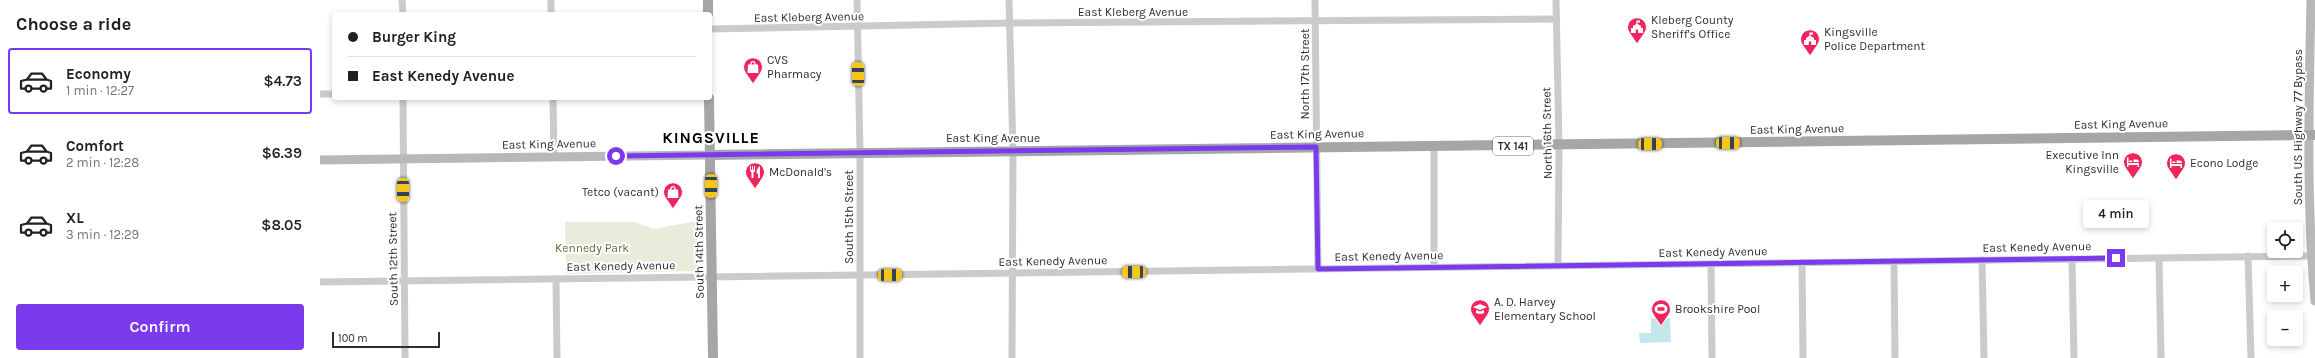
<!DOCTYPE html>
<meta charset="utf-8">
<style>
:root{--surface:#fff;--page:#f6f6f6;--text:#202124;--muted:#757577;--line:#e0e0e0;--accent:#7c3aed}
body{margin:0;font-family:Karla,sans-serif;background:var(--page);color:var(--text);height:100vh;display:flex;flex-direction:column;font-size:15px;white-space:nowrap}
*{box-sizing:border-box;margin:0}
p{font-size:13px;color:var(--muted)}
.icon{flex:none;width:22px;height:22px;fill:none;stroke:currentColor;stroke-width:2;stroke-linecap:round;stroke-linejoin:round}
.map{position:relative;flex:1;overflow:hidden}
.panel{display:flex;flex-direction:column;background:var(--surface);width:320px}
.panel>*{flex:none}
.hud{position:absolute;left:12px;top:12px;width:380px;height:88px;border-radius:4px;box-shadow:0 2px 6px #0003;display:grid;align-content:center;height:88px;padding:0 16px;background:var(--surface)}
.buttons{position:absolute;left:1947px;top:222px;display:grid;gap:8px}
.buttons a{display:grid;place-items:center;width:36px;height:36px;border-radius:4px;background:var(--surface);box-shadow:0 2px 6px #0003;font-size:20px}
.scale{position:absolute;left:12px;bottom:10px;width:108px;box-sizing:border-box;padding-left:4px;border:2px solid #2e2e2e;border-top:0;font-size:11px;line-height:14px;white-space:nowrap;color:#2e2e2e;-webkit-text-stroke:3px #fff;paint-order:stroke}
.end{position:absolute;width:18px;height:18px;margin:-9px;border:5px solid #7c3aed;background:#fff;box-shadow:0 0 0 2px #fff}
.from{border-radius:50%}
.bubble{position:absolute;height:28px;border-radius:4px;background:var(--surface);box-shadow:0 2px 6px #0003;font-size:13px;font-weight:600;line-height:28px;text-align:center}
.car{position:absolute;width:12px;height:24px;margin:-12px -6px;border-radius:5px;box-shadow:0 0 3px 1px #0007;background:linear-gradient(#f5c518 24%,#345 0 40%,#f5c518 0 76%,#345 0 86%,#f5c518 0)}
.hud b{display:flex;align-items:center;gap:14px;height:38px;font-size:15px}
.hud b+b{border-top:1px solid var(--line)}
.hud i{width:10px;height:10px;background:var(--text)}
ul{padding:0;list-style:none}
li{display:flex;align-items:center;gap:12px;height:66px;margin:0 8px 6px;padding:0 8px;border:2px solid transparent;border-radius:4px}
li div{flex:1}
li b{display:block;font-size:15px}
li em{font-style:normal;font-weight:600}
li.on{border-color:var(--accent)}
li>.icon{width:36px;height:36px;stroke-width:1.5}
h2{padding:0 16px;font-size:18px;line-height:48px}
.primary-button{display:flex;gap:8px;margin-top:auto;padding:8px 16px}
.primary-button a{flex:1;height:46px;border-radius:4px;background:var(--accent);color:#fff;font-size:16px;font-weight:600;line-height:46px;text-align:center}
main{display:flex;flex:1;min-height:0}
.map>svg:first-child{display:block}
.green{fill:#e8ecdb}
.water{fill:#c6e6ee}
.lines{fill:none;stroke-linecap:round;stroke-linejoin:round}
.street{stroke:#cbcbcb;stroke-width:7}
.secondary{stroke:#b8b8b8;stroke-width:9}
.primary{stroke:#a6a6a6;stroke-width:10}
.route{stroke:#7c3aed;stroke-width:5}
.labels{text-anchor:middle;stroke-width:4;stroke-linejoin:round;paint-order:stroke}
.shield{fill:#fff;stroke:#6d6d6d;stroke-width:1}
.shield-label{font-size:11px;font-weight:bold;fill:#2e2e2e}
.street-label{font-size:12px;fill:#2e2e2e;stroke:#fff}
.poi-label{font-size:12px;fill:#2e2e2e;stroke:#fff;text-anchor:start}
.park-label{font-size:12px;fill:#5c6d39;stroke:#fff}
.district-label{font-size:16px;font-weight:bold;letter-spacing:1px;fill:#000;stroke:#fff}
</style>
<main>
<section class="panel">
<h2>Choose a ride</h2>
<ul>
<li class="on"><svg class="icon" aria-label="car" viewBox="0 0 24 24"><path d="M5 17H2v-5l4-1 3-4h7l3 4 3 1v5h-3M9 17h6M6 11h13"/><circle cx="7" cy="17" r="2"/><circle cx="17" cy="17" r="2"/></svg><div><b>Economy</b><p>1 min · 12:27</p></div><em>$4.73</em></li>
<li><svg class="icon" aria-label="car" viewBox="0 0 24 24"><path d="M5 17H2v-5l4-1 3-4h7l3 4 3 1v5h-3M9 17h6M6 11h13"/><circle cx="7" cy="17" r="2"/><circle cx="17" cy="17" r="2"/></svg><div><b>Comfort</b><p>2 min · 12:28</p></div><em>$6.39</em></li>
<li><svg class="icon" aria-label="car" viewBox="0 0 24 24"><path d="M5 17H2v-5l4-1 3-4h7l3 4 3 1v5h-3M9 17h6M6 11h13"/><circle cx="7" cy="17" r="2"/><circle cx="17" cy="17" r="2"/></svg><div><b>XL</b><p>3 min · 12:29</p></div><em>$8.05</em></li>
</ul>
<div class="primary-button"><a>Confirm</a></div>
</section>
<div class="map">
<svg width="1995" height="358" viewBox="0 0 1995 358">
<rect width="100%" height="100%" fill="#fff"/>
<polygon class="green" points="377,221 377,271 246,274 245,222 315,222 333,229"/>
<polygon class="water" points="1331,318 1350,318 1351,342 1320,343 1319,333 1331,333"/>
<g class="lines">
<g class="street">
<polyline points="82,0 83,14"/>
<polyline points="231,0 231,14"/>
<polyline points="537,0 540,152 540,358"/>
<polyline points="689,0 693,151 692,358"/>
<polyline points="995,0 998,269"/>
<polyline points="1236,0 1239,145 1238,266"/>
<polyline points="390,29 690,23 1236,19"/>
<polyline points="0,94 14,94"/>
<polyline points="83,98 85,358"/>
<polyline points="233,98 234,157"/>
<polyline points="1114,146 1114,267"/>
<polyline points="1928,256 1931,358"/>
<polyline points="1839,258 1841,358"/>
<polyline points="1752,259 1754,358"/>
<polyline points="1662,260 1664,358"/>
<polyline points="1574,261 1575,358"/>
<polyline points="1482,262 1483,358"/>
<polyline points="1391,264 1392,358"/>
<polyline points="236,279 237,358"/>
<polyline points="0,282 1991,256"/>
</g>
<g class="secondary">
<path d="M 1991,0 C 1989,100 1986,201 1995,301"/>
<polyline points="0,160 390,155"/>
</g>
<g class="primary">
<polyline points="388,0 388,14"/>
<polyline points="389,98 393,358"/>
<polyline points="390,155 1995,135"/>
</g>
</g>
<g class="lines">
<polyline class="route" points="296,156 996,147 998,269 1796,258"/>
</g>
<defs>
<g id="civic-pin" transform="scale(1)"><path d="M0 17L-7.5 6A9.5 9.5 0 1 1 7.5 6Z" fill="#f0255e" stroke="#fff"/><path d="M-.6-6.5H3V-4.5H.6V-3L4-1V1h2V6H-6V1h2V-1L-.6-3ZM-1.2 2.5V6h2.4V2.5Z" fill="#fff"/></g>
<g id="shop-pin" transform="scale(1)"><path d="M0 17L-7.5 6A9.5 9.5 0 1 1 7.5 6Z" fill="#f0255e" stroke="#fff"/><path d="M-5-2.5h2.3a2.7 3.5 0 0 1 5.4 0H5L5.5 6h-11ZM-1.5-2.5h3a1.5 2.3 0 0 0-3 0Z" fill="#fff"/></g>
<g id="hotel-pin" transform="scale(1)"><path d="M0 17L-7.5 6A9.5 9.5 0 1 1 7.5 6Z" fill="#f0255e" stroke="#fff"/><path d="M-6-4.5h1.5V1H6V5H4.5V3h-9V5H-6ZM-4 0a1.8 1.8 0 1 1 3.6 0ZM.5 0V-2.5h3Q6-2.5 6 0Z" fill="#fff"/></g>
<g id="restaurant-pin" transform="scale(1)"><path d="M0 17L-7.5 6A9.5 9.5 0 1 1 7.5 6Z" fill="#f0255e" stroke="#fff"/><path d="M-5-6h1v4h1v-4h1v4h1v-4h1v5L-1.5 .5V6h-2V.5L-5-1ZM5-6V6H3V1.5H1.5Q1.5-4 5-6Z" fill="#fff"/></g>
<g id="school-pin" transform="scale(1)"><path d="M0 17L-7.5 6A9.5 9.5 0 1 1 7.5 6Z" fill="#f0255e" stroke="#fff"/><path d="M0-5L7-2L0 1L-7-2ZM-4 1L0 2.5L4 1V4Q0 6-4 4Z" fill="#fff"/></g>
<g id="stadium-pin" transform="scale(1)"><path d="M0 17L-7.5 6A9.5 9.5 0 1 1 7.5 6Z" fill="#f0255e" stroke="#fff"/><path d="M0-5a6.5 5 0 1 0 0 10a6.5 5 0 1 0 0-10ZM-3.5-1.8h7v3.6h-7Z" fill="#fff"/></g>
</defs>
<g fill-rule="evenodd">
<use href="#civic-pin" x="1317" y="27"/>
<use href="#civic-pin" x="1490" y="39"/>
<use href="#shop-pin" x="433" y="67"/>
<use href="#hotel-pin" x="1813" y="162"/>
<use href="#hotel-pin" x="1856" y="163"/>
<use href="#restaurant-pin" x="435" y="172"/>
<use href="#shop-pin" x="353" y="192"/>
<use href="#school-pin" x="1160" y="309"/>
<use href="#stadium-pin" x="1341" y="309"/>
</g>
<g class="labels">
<rect class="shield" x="1173" y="137" width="40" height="18" rx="3"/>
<g class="shield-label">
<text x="1193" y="150">TX 141</text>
</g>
<g class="street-label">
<text x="813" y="16">East Kleberg Avenue</text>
<text transform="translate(489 17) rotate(-1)" y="4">East Kleberg Avenue</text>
<text transform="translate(985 74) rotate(-90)" y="4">North 17th Street</text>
<text transform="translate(1801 124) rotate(-1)" y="4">East King Avenue</text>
<text transform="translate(1978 127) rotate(-90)" y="4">South US Highway 77 Bypass</text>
<text transform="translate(1477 129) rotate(-1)" y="4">East King Avenue</text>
<text transform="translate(1227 133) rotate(-91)" y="4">North 16th Street</text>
<text transform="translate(997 134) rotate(-1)" y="4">East King Avenue</text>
<text x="673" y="142">East King Avenue</text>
<text transform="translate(229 144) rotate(-1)" y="4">East King Avenue</text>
<text transform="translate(529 217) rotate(-90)" y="4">South 15th Street</text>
<text transform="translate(1717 247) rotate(-1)" y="4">East Kenedy Avenue</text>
<text transform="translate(379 252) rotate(-91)" y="4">South 14th Street</text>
<text transform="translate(1393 252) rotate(-1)" y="4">East Kenedy Avenue</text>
<text transform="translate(1069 256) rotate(-1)" y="4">East Kenedy Avenue</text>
<text transform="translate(73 259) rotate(-91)" y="4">South 12th Street</text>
<text transform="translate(733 261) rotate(-1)" y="4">East Kenedy Avenue</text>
<text transform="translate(301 266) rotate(-1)" y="4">East Kenedy Avenue</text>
</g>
<g class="poi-label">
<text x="1331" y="24">Kleberg County<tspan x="1331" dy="14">Sheriff's Office</tspan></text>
<text x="1504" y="36">Kingsville<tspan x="1504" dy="14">Police Department</tspan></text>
<text x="447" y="64">CVS<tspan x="447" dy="14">Pharmacy</tspan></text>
<text x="1799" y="159" text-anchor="end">Executive Inn<tspan x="1799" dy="14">Kingsville</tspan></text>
<text x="1870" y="167">Econo Lodge</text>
<text x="449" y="176">McDonald's</text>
<text x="339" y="196" text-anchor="end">Tetco (vacant)</text>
<text x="1174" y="306">A. D. Harvey<tspan x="1174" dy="14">Elementary School</tspan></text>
<text x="1355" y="313">Brookshire Pool</text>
</g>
<g class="park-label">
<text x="272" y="252">Kennedy Park</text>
</g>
<g class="district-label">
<text x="391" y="143">KINGSVILLE</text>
</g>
</g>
</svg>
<div class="buttons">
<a><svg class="icon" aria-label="locate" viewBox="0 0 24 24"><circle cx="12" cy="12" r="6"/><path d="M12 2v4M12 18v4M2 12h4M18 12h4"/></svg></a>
<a>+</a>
<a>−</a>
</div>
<div class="scale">100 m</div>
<i class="end from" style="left:296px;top:156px"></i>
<i class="end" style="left:1796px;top:258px"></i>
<div class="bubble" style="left:1763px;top:200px;width:66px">4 min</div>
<i class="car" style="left:538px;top:74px;rotate:359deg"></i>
<i class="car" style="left:1408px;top:143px;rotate:89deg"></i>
<i class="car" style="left:1330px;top:144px;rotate:89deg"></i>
<i class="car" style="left:391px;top:186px;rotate:180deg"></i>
<i class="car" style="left:83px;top:190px;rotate:180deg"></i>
<i class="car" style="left:814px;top:272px;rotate:269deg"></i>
<i class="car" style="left:570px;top:275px;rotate:89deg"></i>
<div class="hud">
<b><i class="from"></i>Burger King</b>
<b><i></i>East Kenedy Avenue</b>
</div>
</div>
</main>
